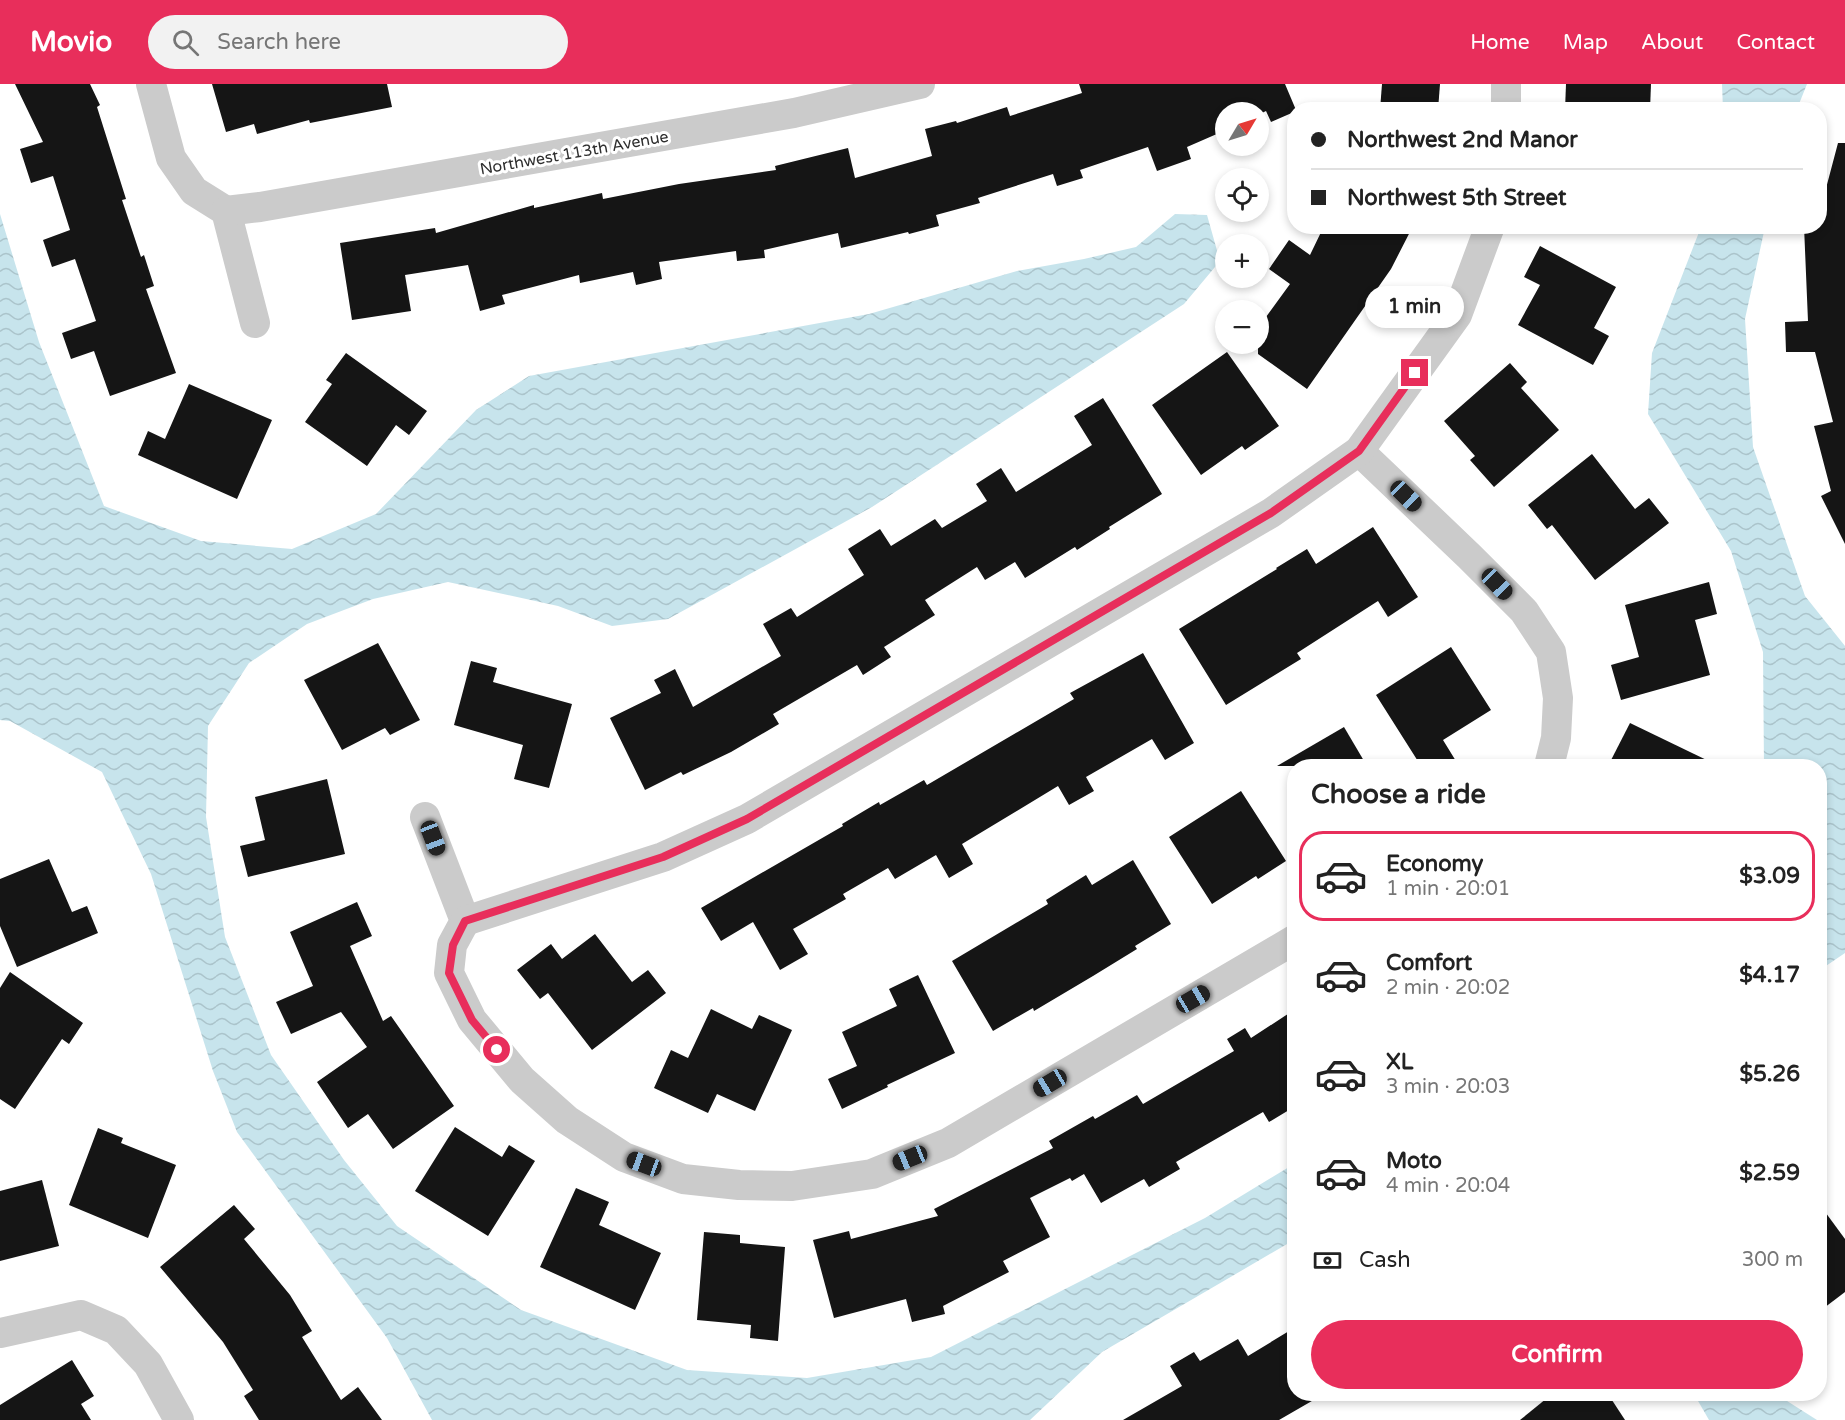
<!DOCTYPE html>
<meta charset="utf-8">
<style>
:root{--surface:#fff;--page:#f2f2f2;--text:#222;--muted:#767676;--line:#e0e0e0;--accent:#e82e5b}
body{margin:0;font-family:"Varela Round",sans-serif;background:var(--page);color:var(--text);height:100vh;display:flex;flex-direction:column;font-size:22px;white-space:nowrap}
*{box-sizing:border-box;margin:0}
p{font-size:20px;color:var(--muted)}
.icon{flex:none;width:33px;height:33px;fill:none;stroke:currentColor;stroke-width:2;stroke-linecap:round;stroke-linejoin:round}
.map{position:relative;flex:1;overflow:hidden}
.details{position:absolute;left:1287px;top:675px;width:540px;height:642px;display:flex;flex-direction:column;background:var(--surface);border-radius:24px;box-shadow:0 3px 9px #0003}
.details>*{flex:none}
.banner{position:absolute;left:1287px;top:18px;width:540px;height:132px;border-radius:24px;box-shadow:0 3px 9px #0003;display:grid;align-content:center;height:132px;padding:0 24px;background:var(--surface)}
.needle{width:39px;rotate:52deg}
.buttons{position:absolute;left:1215px;top:18px;display:grid;gap:12px}
.buttons a{display:grid;place-items:center;width:54px;height:54px;border-radius:50%;background:var(--surface);box-shadow:0 3px 9px #0003;font-size:30px}
.end{position:absolute;width:27px;height:27px;margin:-14px;border:8px solid #e82e5b;background:#fff;box-shadow:0 0 0 3px #fff}
.from{border-radius:50%}
.bubble{position:absolute;height:42px;border-radius:21px;background:var(--surface);box-shadow:0 3px 9px #0003;font-size:20px;font-weight:800;line-height:42px;text-align:center}
.car{position:absolute;width:18px;height:36px;margin:-18px -9px;border-radius:8px;box-shadow:0 0 4px 2px #0007;background:linear-gradient(#222 24%,#8ab4d8 0 40%,#222 0 76%,#8ab4d8 0 86%,#222 0)}
.banner b{display:flex;align-items:center;gap:21px;height:57px;font-size:22px}
.banner b+b{border-top:2px solid var(--line)}
.banner i{width:15px;height:15px;background:var(--text)}
ul{padding:0;list-style:none}
li{display:flex;align-items:center;gap:18px;height:90px;margin:0 12px 9px;padding:0 12px;border:3px solid transparent;border-radius:24px}
li div{flex:1}
li b{display:block;font-size:22px}
li em{font-style:normal;font-weight:800}
li.selected{border-color:var(--accent)}
li>.icon{width:54px;height:54px;stroke-width:1.5}
h2{padding:0 24px;font-size:27px;line-height:72px}
.pay{display:flex;align-items:center;gap:15px;height:66px;padding:0 24px;font-size:22px}
.pay p{margin-inline-start:auto}
.primary-button{display:flex;gap:12px;margin-top:auto;padding:12px 24px}
.primary-button a{flex:1;height:69px;border-radius:36px;background:var(--accent);color:#fff;font-size:24px;font-weight:800;line-height:69px;text-align:center}
header{display:flex;align-items:center;gap:36px;box-sizing:border-box;height:84px;padding:0 30px;background:var(--accent);color:#fff}
header strong{font-size:28px}
nav{display:flex;gap:33px;margin-inline-start:auto;font-size:21px}
.search{width:420px;height:54px;background:var(--page);display:flex;align-items:center;gap:15px;box-sizing:border-box;padding:0 21px;border-radius:33px;color:var(--muted);font-size:22px}
.map>svg:first-child{display:block}
.water{fill:url(#water-waves)}
.building{fill:#151515}
.lines{fill:none;stroke-linecap:round;stroke-linejoin:round}
.minor{stroke:#cbcbcb;stroke-width:30}
.route{stroke:#e82e5b;stroke-width:8}
.labels{text-anchor:middle;stroke-width:6;stroke-linejoin:round;paint-order:stroke}
.street-label{font-size:16px;fill:#2e2e2e;stroke:#fff}
</style>
<header>
<strong>Movio</strong>
<div class="search"><svg class="icon" aria-label="search" viewBox="0 0 24 24"><circle cx="10" cy="10" r="6"/><path d="M15 15l6 6"/></svg>Search here</div>
<nav><a>Home</a><a>Map</a><a>About</a><a>Contact</a></nav>
</header>
<div class="map">
<svg width="1845" height="1336" viewBox="0 0 1845 1336">
<defs>
<pattern id="water-waves" width="16" height="10" patternUnits="userSpaceOnUse" patternTransform="scale(1.5)"><rect width="16" height="10" fill="#c7e4ec"/><path d="M0 5q4-4 8 0t8 0" fill="none" stroke="#abc4cb"/></pattern>
</defs>
<rect width="100%" height="100%" fill="#fff"/>
<g class="water">
<polygon points="1722,0 1807,0 1797,25 1723,26"/>
<polygon points="0,130 39,258 104,422 201,457 292,465 376,430 476,326 529,292 869,230 1017,187 1084,175 1136,163 1175,130 1207,131 1220,177 1184,220 872,423 668,535 612,542 558,522 448,498 373,515 307,540 249,579 208,642 206,733 225,853 271,971 344,1076 397,1142 521,1226 687,1286 807,1294 931,1273 1205,1134 1294,1080 1294,1156 1102,1268 1030,1336 432,1336 387,1254 237,1048 213,987 151,790 102,688 10,637 0,636"/>
<polygon points="1701,143 1765,143 1745,235 1753,363 1805,512 1845,562 1845,869 1820,886 1820,682 1764,682 1763,568 1731,467 1648,330 1652,269"/>
<polygon points="1694,1310 1776,1310 1817,1336 1709,1336"/>
</g>
<g class="building">
<polygon points="15,0 90,0 100,21 97,23 126,115 122,116 141,173 144,171 154,202 146,205 176,289 110,312 94,267 71,275 62,249 96,237 75,175 52,183 43,156 70,146 53,92 31,99 20,65 43,58"/>
<polygon points="212,0 387,0 392,23 310,39 309,36 257,50 254,40 226,48"/>
<polygon points="1079,0 1285,0 1296,26 1294,26 1294,28 1271,38 1266,27 1258,31 1258,28 1226,28 1226,46 1187,63 1191,75 1157,87 1148,63 1080,86 1083,94 1057,102 1053,90 978,114 980,119 936,131 939,142 909,150 908,148 841,164 838,149 764,166 765,174 737,177 736,167 659,178 662,195 636,201 633,188 580,199 579,191 502,211 505,220 480,227 468,181 405,191 411,227 352,236 340,159 435,144 436,149 534,121 534,124 602,109 603,115 679,100 776,86 775,82 848,64 855,94 932,72 925,45 956,37 957,39 1007,23 1010,32 1082,9"/>
<polygon points="1382,0 1440,0 1438,26 1380,26"/>
<polygon points="1566,0 1651,0 1650,26 1565,26"/>
<polygon points="1838,59 1845,59 1845,460 1821,412 1831,407 1814,342 1833,338 1815,268 1786,268 1785,238 1808,237 1804,142 1820,142 1820,127"/>
<polygon points="1324,142 1413,142 1391,185 1307,305 1258,270 1258,244 1290,200 1269,185 1289,156 1310,171"/>
<polygon points="1540,162 1616,203 1594,244 1609,252 1593,281 1518,241 1540,201 1524,193"/>
<polygon points="1227,268 1279,342 1245,366 1242,362 1201,391 1152,321"/>
<polygon points="346,269 427,327 409,351 396,341 367,382 305,338 332,300 326,296"/>
<polygon points="1510,279 1527,298 1521,304 1559,346 1494,403 1470,376 1475,372 1444,337"/>
<polygon points="189,300 272,336 237,415 138,371 148,347 165,355"/>
<polygon points="1103,314 1162,410 1109,443 1110,445 1077,466 1075,463 1025,494 1015,478 985,496 977,483 925,516 935,531 884,563 891,573 863,591 857,581 773,630 779,640 731,668 683,691 681,688 645,706 610,634 661,609 654,596 675,585 693,623 781,572 763,540 791,524 797,533 864,491 848,465 880,445 891,462 935,435 942,444 987,417 976,400 1001,384 1016,408 1092,361 1074,332"/>
<polygon points="1592,370 1635,425 1649,414 1669,439 1595,496 1552,441 1547,445 1528,421"/>
<polygon points="1373,443 1418,513 1388,533 1378,517 1297,569 1301,575 1226,621 1179,545 1277,485 1276,484 1307,465 1316,480"/>
<polygon points="1709,498 1717,530 1695,536 1710,591 1621,616 1611,581 1639,573 1625,521"/>
<polygon points="378,559 420,636 390,651 385,644 342,666 304,596"/>
<polygon points="1451,563 1491,626 1443,656 1459,682 1421,682 1376,611"/>
<polygon points="1143,569 1194,659 1165,676 1152,655 1086,693 1094,707 1069,721 1058,702 962,760 973,780 949,794 936,771 895,795 888,784 843,810 846,815 793,845 808,870 780,886 753,838 721,857 701,824 843,742 842,740 879,718 880,721 924,696 927,701 1074,615 1070,609"/>
<polygon points="471,577 497,584 493,598 572,620 549,704 514,695 523,661 454,641"/>
<polygon points="1630,639 1719,682 1608,682"/>
<polygon points="1344,643 1367,682 1277,682"/>
<polygon points="327,695 345,770 248,793 240,762 265,756 255,713"/>
<polygon points="1241,707 1286,777 1258,795 1256,792 1212,820 1169,753"/>
<polygon points="49,775 72,828 87,822 98,849 17,883 0,842 0,795"/>
<polygon points="1133,776 1171,840 1135,862 1137,865 1093,892 1034,927 1033,924 993,947 952,877 1048,820 1046,816 1086,791 1092,801"/>
<polygon points="357,818 372,852 350,862 383,937 391,932 454,1022 393,1065 368,1030 348,1044 317,998 367,963 341,928 291,950 276,918 313,902 290,848"/>
<polygon points="595,850 632,898 648,886 666,909 592,966 548,909 540,915 517,886 551,860 562,875"/>
<polygon points="10,888 83,939 69,960 62,955 15,1025 0,1015 0,904"/>
<polygon points="918,891 955,969 887,1001 888,1003 842,1025 828,995 857,982 842,948 897,922 889,905"/>
<polygon points="711,925 752,945 759,931 792,946 755,1027 717,1010 708,1029 654,1004 671,966 688,974"/>
<polygon points="1294,926 1294,1023 1269,1038 1263,1028 1176,1078 1180,1085 1149,1103 1144,1095 1101,1119 1084,1090 1072,1097 1070,1094 1030,1114 1050,1153 1003,1177 1009,1188 943,1222 945,1230 912,1238 906,1215 834,1234 813,1156 849,1147 851,1155 938,1132 934,1125 1053,1064 1049,1057 1093,1032 1095,1035 1137,1011 1143,1020 1234,967 1227,955 1245,944 1251,954"/>
<polygon points="455,1043 502,1073 509,1061 535,1077 488,1152 415,1107"/>
<polygon points="98,1044 123,1054 121,1059 176,1081 148,1154 69,1121"/>
<polygon points="42,1096 59,1162 0,1177 0,1107"/>
<polygon points="576,1104 609,1118 599,1141 661,1169 635,1226 540,1183"/>
<polygon points="234,1121 255,1145 244,1155 290,1211 312,1247 302,1253 341,1316 358,1303 382,1336 259,1336 244,1312 253,1306 223,1258 160,1183"/>
<polygon points="1820,1121 1845,1155 1845,1208 1820,1227"/>
<polygon points="704,1148 740,1151 740,1159 785,1163 778,1257 750,1254 751,1241 697,1236"/>
<polygon points="1294,1244 1294,1310 1324,1310 1279,1336 1123,1336 1182,1302 1170,1282 1194,1268 1200,1277 1238,1255 1248,1272"/>
<polygon points="72,1276 94,1312 81,1320 91,1336 0,1336 0,1321"/>
<polygon points="1552,1310 1608,1310 1625,1336 1520,1336"/>
</g>
<g class="lines">
<g class="minor">
<polyline points="151,0 171,74 194,107 226,127 255,239"/>
<polyline points="1506,0 1506,26"/>
<polyline points="226,127 260,123 794,29 920,0"/>
<polyline points="1359,367 1469,472 1524,527 1551,568 1558,614 1556,654 1549,682"/>
<polyline points="425,733 465,837 452,861 449,889 472,936 522,996 567,1036 624,1073 683,1095 739,1101 792,1102 872,1090 948,1059 1294,856"/>
<polyline points="465,837 663,773 747,735 1271,429 1359,367 1457,231 1490,142"/>
<polyline points="0,1249 81,1231 116,1246 148,1280 179,1336"/>
</g>
</g>
<g class="lines">
<polyline class="route" points="497,966 472,936 449,889 453,861 465,837 663,773 747,735 1271,429 1359,367 1415,289"/>
</g>
<g class="labels">
<g class="street-label">
<text transform="translate(574 68) rotate(-10)" y="6">Northwest 113th Avenue</text>
</g>
</g>
</svg>
<div class="buttons">
<a><svg class="needle" viewBox="-14 -14 28 28"><path d="M0-13l5 13h-10z" fill="#e53935"/><path d="M0 13l5-13h-10z" fill="#767676"/></svg></a>
<a><svg class="icon" aria-label="locate" viewBox="0 0 24 24"><circle cx="12" cy="12" r="6"/><path d="M12 2v4M12 18v4M2 12h4M18 12h4"/></svg></a>
<a>+</a>
<a>−</a>
</div>
<i class="end from" style="left:497px;top:966px"></i>
<i class="end" style="left:1415px;top:289px"></i>
<div class="bubble" style="left:1365px;top:202px;width:99px">1 min</div>
<i class="car" style="left:1406px;top:412px;rotate:134deg"></i>
<i class="car" style="left:1497px;top:500px;rotate:136deg"></i>
<i class="car" style="left:433px;top:754px;rotate:159deg"></i>
<i class="car" style="left:1193px;top:915px;rotate:60deg"></i>
<i class="car" style="left:1050px;top:999px;rotate:239deg"></i>
<i class="car" style="left:910px;top:1074px;rotate:248deg"></i>
<i class="car" style="left:644px;top:1080px;rotate:290deg"></i>
<div class="banner">
<b><i class="from"></i>Northwest 2nd Manor</b>
<b><i></i>Northwest 5th Street</b>
</div>
<section class="details">
<h2>Choose a ride</h2>
<ul>
<li class="selected"><svg class="icon" aria-label="car" viewBox="0 0 24 24"><path d="M5 17H2v-5l4-1 3-4h7l3 4 3 1v5h-3M9 17h6M6 11h13"/><circle cx="7" cy="17" r="2"/><circle cx="17" cy="17" r="2"/></svg><div><b>Economy</b><p>1 min · 20:01</p></div><em>$3.09</em></li>
<li><svg class="icon" aria-label="car" viewBox="0 0 24 24"><path d="M5 17H2v-5l4-1 3-4h7l3 4 3 1v5h-3M9 17h6M6 11h13"/><circle cx="7" cy="17" r="2"/><circle cx="17" cy="17" r="2"/></svg><div><b>Comfort</b><p>2 min · 20:02</p></div><em>$4.17</em></li>
<li><svg class="icon" aria-label="car" viewBox="0 0 24 24"><path d="M5 17H2v-5l4-1 3-4h7l3 4 3 1v5h-3M9 17h6M6 11h13"/><circle cx="7" cy="17" r="2"/><circle cx="17" cy="17" r="2"/></svg><div><b>XL</b><p>3 min · 20:03</p></div><em>$5.26</em></li>
<li><svg class="icon" aria-label="car" viewBox="0 0 24 24"><path d="M5 17H2v-5l4-1 3-4h7l3 4 3 1v5h-3M9 17h6M6 11h13"/><circle cx="7" cy="17" r="2"/><circle cx="17" cy="17" r="2"/></svg><div><b>Moto</b><p>4 min · 20:04</p></div><em>$2.59</em></li>
</ul>
<div class="pay"><svg class="icon" aria-label="cash" viewBox="0 0 24 24"><path d="M3 7h18v10H3z"/><circle cx="12" cy="12" r="2"/></svg>Cash<p>300 m</p></div>
<div class="primary-button"><a>Confirm</a></div>
</section>
</div>
